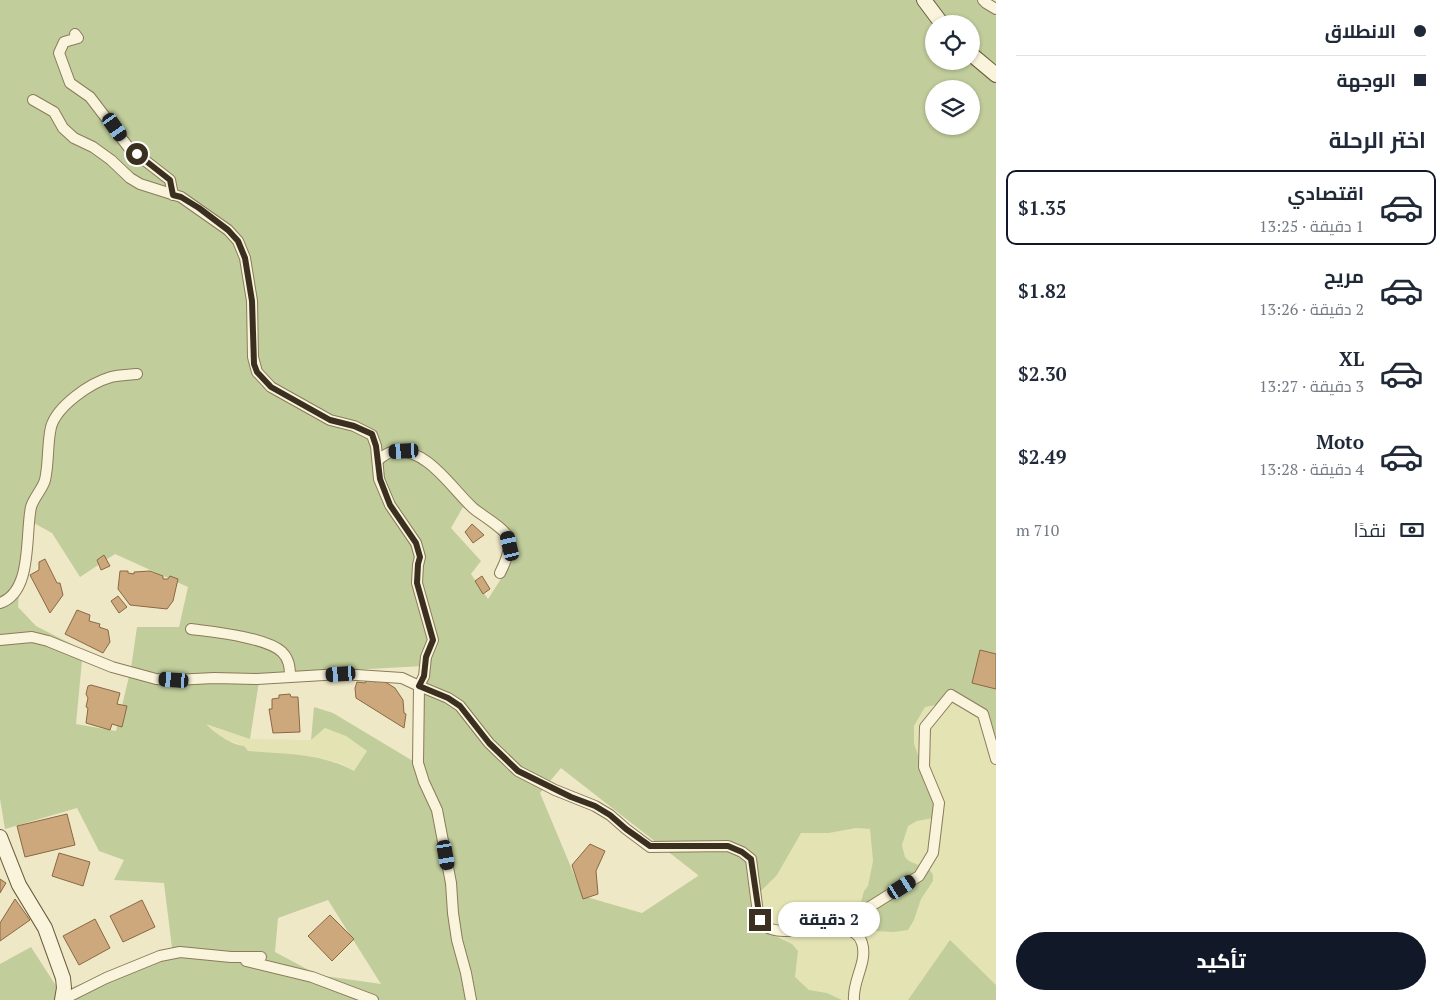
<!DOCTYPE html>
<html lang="ar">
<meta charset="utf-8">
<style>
:root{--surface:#fff;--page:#f2f2f3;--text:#1f2937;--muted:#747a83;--line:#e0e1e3;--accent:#111827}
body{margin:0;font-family:"PT Serif",Cairo,serif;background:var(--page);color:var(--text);direction:rtl;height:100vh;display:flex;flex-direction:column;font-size:19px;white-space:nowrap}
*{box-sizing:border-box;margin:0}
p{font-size:16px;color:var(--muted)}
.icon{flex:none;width:28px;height:28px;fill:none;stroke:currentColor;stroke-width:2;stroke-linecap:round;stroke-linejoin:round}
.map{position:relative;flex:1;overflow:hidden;direction:ltr}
.drawer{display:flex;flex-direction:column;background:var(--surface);width:450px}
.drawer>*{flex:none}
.banner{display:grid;align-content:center;height:110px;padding:0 20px;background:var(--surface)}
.buttons{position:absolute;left:925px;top:15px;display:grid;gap:10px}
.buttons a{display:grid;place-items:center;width:55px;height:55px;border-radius:50%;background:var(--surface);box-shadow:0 1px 4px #0004;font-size:25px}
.end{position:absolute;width:22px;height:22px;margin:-11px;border:6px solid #3b3020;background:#fff;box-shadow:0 0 0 2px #fff}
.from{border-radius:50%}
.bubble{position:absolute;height:35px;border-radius:18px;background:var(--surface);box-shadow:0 1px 4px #0004;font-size:16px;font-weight:800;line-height:35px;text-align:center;direction:rtl}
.car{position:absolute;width:15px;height:30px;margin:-15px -8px;border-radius:6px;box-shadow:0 0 4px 1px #0007;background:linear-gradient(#222 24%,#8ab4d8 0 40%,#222 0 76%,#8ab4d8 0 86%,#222 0)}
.banner b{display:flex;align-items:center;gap:18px;height:48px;font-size:19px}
.banner b+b{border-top:1px solid var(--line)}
.banner i{width:12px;height:12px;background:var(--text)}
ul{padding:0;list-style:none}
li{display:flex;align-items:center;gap:15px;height:75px;margin:0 10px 8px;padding:0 10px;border:2px solid transparent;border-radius:10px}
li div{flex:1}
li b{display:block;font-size:19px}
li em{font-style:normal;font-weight:800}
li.active{border-color:var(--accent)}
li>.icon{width:45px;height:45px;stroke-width:1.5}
h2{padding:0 20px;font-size:22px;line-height:60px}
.pay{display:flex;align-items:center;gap:12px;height:55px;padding:0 20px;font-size:19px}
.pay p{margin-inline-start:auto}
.button{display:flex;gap:10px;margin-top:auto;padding:10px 20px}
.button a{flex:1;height:58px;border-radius:30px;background:var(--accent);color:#fff;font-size:20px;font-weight:800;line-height:58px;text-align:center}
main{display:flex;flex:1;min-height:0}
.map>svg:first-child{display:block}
.farmland{fill:#e4e3b4}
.green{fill:#c1cd9b;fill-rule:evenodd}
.building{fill:#cda87d;stroke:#8a6842}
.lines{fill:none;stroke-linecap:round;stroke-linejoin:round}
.street-casing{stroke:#8b7b5c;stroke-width:12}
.secondary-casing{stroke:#6d5c3f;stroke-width:16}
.street{stroke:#f9f4db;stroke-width:10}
.secondary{stroke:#f9f4db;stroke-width:14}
.route{stroke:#3b3020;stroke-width:6}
</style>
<main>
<section class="drawer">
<div class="banner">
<b><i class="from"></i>الانطلاق</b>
<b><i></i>الوجهة</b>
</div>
<h2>اختر الرحلة</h2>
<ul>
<li class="active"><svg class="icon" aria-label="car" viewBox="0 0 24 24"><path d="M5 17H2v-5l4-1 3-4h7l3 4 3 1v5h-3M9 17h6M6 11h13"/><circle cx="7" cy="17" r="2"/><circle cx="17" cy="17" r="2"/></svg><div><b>اقتصادي</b><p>1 دقيقة · 13:25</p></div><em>$1.35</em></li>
<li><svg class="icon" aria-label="car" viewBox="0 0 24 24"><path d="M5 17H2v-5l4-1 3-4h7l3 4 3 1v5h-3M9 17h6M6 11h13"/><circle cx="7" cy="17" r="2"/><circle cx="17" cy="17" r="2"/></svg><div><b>مريح</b><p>2 دقيقة · 13:26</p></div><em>$1.82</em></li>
<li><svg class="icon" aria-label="car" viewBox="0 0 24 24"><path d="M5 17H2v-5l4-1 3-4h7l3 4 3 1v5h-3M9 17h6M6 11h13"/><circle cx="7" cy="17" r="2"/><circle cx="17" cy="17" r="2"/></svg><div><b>XL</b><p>3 دقيقة · 13:27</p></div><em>$2.30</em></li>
<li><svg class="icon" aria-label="car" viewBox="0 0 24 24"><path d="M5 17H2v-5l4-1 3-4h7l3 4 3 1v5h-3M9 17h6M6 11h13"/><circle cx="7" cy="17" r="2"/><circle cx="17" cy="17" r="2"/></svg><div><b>Moto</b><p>4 دقيقة · 13:28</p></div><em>$2.49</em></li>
</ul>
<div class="pay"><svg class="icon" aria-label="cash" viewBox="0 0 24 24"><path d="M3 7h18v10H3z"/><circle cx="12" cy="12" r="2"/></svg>نقدًا<p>710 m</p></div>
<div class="button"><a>تأكيد</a></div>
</section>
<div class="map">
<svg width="996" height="1000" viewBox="0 0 996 1000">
<rect width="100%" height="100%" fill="#efe8c7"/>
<g class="farmland">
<polygon points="966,700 984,723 996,747 996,985 950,941 908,1000 842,1000 827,993 809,990 795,977 798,951 792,944 767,932 763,927 760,892 777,875 801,833 829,833 856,828 870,829 873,861 868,887 864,891 852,930 893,932 914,920 921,899 933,881 930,870 909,861 905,857 902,845 903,840 908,826 917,821 933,818 914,744 914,726 925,707"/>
<polygon points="204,722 250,739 311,740 325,728 346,736 367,751 354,771 340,763 316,757 248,751 244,746 221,737"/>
</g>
<g class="green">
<path d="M 0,0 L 983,0 L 996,16 L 996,747 L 984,723 L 965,700 L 925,707 L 914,726 L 914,744 L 934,800 L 933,818 L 917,821 L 908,826 L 902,845 L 905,857 L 909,861 L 930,870 L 933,875 L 933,881 L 921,899 L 914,920 L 908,930 L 893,932 L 852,930 L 849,925 L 857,916 L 864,891 L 868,886 L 873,861 L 870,829 L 856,828 L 829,833 L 801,833 L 777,875 L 760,892 L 757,919 L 767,932 L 792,944 L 798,951 L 795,977 L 809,990 L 827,993 L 842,1000 L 0,1000 L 0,964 L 31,947 L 60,992 L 172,948 L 164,883 L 114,880 L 124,860 L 99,851 L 77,808 L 5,829 L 0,799 ZM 934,24 L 971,24 L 971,61 L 934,61 ZM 934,89 L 971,89 L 971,126 L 934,126 ZM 463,507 L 514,547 L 515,557 L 488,599 L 471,574 L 481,561 L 451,528 ZM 32,522 L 52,533 L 80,577 L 115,554 L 188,587 L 179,627 L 137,627 L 131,668 L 116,731 L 76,724 L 83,650 L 36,626 L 18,607 L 20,578 ZM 423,666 L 413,761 L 333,713 L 314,707 L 311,740 L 325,728 L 346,736 L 367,751 L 354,771 C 322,753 285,754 248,751 L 244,746 C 230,744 216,734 206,724 L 250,739 L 260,675 ZM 561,768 L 698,875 L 698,876 L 642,913 L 583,896 L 540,793 ZM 328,900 L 381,984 L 318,975 L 275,952 L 278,918 Z"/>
<polygon points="950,940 996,985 996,1000 908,1000"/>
</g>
<g class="building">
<polygon points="472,524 484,535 473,543 465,532"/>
<polygon points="104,555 110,566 101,570 97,560"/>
<polygon points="45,559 57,583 60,583 63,595 50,613 30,575 39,570 39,562"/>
<polygon points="120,571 128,571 128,573 134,574 134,572 150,571 163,576 163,579 168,579 170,576 178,579 173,601 167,609 130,605 118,589"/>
<polygon points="482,576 490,589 483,594 475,581"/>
<polygon points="118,596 127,607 119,613 111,601"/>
<polygon points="77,610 90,615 89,621 100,624 99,627 108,630 110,642 103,653 65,634"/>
<polygon points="980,650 996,654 996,689 972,683"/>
<polygon points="367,679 376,682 377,680 382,680 395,688 403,700 404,713 406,714 404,728 356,698 355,688 357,682 365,683"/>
<polygon points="91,685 120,693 117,704 127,706 122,727 112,724 110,730 86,723 88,708 86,707 88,698 86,694 88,686"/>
<polygon points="290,694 291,697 298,697 300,732 273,733 269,709 272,709 272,699 279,698 279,695"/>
<polygon points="67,814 75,845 25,857 17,826"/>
<polygon points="590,844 605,851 596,871 598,894 583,899 572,865"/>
<polygon points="59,853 90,862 83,886 52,876"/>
<polygon points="0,879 6,883 0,893"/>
<polygon points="15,899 30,920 0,941 0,923"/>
<polygon points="142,900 155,927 123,942 110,916"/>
<polygon points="330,915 354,939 332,961 308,936"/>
<polygon points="95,919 110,948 79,965 63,936"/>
</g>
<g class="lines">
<g class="street-casing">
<g id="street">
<polyline points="983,0 986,3 996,9"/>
<polyline points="75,34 78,38 64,42 59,53 70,83 90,97 129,148 170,180 173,195"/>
<path d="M 33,100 L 54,112 L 63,128 L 74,138 L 93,147 L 111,160 L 130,178 L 140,184 L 181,197 L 228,230 L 238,241 L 245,258 L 252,301 L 253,357 L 257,372 L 271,387 L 330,420 L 354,426 L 372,435 L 376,446 L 379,479 L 390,505 L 416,543 L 420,557 L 418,565 L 417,583 L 433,640 L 426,657 L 424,676 L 419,686 L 448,698 L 460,706 L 489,743 L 518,771 L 555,790 L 595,806 L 610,815 L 626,829 L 650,847 L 728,846 L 742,852 L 751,859 L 758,913 C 759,918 761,923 765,926 C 786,942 854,912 862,943 C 868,962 852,981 854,1000"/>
<path d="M 378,460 C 382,457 387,453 391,452 C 426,445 451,488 473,508 C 481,515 503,527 508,537 C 512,548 505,563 500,573"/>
<path d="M 0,603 C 33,592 25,535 31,507 C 34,497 42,490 45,480 C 49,463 47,444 51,427 C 57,406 90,383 111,377 C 119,375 128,375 137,374"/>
<path d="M 191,629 C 213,632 266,637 282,652 C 289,659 290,667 290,677"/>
<polyline points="0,640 32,637 48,641 112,667 156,679 175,680 214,678 257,679 341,674 402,678 419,686 418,763 424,782 437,810 451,883 453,913 457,940 466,973 471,1000"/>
<polyline points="836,928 919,876 933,853 939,803 924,767 925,727 951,695 983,714 996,759"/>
<polyline points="246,961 312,977 373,1000"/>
<polyline points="62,1000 106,978 160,956 180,952 231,957 261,957"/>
</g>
</g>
<g class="secondary-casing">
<g id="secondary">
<polyline points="924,0 942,24"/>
<polyline points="971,54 996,75"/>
<polyline points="0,837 19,885 45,928 63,978 64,988 62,1000"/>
</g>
</g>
<use href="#street" class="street"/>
<use href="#secondary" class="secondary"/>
</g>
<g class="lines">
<polyline class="route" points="137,154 170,180 173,195 181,197 199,208 228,230 238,241 245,258 252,301 254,364 257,372 271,387 330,420 354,426 372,434 376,446 380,479 390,505 416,543 420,557 418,564 417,583 433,640 426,657 424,676 419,686 448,698 460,706 489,743 518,771 571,797 595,806 610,815 626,829 650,846 728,846 742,852 751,859 760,920"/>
</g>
</svg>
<div class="buttons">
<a><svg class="icon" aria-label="locate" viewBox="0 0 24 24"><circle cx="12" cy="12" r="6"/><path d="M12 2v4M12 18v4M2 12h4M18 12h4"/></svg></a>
<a><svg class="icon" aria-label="layers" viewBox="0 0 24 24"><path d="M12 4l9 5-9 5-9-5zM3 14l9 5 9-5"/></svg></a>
</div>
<i class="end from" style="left:137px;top:154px"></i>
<i class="end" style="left:760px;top:920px"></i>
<div class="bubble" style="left:778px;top:902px;width:102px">2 دقيقة</div>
<i class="car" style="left:115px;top:127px;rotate:145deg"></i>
<i class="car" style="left:404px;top:451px;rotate:267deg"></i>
<i class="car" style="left:510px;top:546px;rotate:347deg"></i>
<i class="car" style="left:341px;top:674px;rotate:266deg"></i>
<i class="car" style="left:174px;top:680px;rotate:274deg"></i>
<i class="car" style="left:446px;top:855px;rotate:170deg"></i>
<i class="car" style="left:902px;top:887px;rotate:58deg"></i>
</div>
</main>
